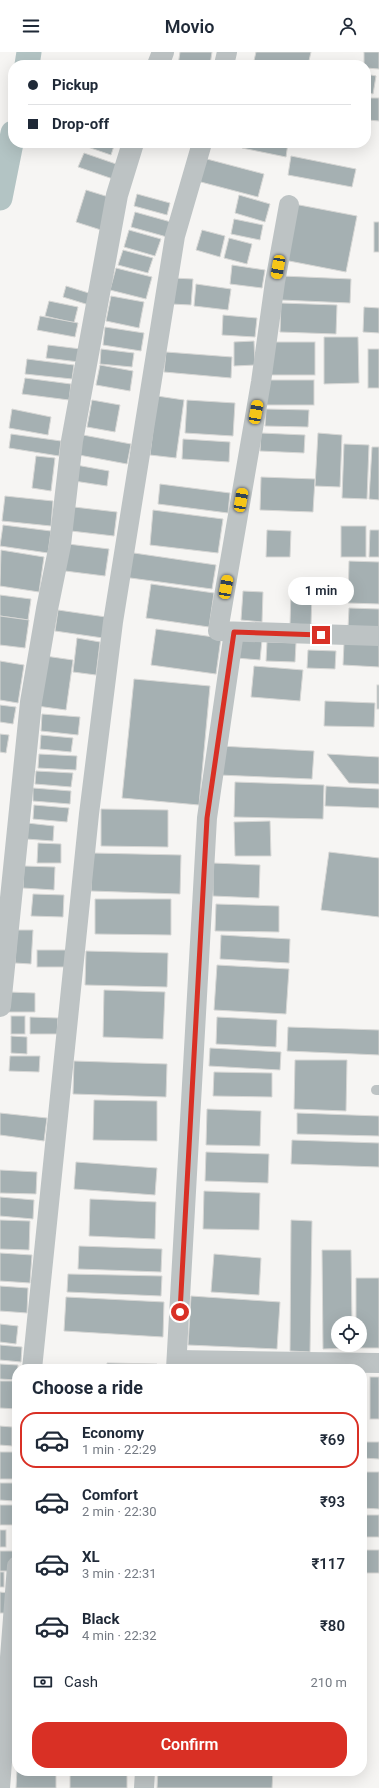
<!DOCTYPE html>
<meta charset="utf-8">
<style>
:root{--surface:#fff;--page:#f2f2f3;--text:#1f2937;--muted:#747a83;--line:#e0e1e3;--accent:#d93025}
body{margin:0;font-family:Roboto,sans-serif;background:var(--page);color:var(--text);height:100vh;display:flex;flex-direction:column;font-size:15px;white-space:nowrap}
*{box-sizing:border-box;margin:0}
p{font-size:13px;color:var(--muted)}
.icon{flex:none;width:22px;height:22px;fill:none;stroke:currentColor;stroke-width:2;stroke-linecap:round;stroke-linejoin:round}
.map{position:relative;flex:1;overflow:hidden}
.details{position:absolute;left:12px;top:1312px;width:355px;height:412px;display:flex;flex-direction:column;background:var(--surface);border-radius:16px;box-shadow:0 4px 16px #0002}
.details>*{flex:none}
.hud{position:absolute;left:8px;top:8px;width:363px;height:88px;border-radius:16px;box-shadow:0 4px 16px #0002;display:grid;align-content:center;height:88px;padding:0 20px;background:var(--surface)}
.tools{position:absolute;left:331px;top:1264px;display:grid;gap:8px}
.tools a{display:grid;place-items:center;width:36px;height:36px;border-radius:50%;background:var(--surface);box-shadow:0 4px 16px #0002;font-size:20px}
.end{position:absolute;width:18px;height:18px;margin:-9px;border:5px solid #d93025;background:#fff;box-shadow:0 0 0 2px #fff}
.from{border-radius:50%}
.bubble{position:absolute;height:28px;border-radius:14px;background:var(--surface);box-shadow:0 4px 16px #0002;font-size:13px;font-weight:600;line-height:28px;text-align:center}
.car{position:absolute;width:12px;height:24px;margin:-12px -6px;border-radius:5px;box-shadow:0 0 3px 1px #0007;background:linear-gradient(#f5c518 24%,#345 0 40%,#f5c518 0 76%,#345 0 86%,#f5c518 0)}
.hud b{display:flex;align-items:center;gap:14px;height:38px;font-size:15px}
.hud b+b{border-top:1px solid var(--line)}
.hud i{width:10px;height:10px;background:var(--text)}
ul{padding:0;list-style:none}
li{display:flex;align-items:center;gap:12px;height:56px;margin:0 8px 6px;padding:0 12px;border:2px solid transparent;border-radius:16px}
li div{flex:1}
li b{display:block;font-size:15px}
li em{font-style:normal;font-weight:600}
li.on{border-color:var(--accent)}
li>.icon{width:36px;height:36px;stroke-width:1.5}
h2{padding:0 20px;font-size:18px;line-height:48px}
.pay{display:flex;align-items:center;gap:10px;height:44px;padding:0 20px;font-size:15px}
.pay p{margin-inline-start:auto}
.cta{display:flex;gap:8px;margin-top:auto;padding:8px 20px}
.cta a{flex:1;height:46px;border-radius:16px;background:var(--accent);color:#fff;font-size:16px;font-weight:600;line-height:46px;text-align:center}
header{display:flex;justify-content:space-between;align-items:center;height:52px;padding:0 20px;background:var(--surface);font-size:18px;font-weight:600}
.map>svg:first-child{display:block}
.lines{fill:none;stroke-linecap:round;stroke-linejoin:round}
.canal{stroke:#b3c4c4;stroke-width:25}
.building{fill:#a5b0b2;stroke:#d7d7d5}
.service{stroke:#bdc3c4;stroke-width:10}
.minor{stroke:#bdc3c4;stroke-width:20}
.tertiary{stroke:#bdc3c4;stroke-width:22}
.route{stroke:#d93025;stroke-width:5}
</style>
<header><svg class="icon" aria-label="menu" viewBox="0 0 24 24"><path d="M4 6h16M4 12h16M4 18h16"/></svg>Movio<svg class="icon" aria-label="person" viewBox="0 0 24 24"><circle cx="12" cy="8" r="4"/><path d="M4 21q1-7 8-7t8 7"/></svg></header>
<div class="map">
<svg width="379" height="1736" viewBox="0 0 379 1736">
<rect width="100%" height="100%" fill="#f6f5f3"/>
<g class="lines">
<g class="canal">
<polyline points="27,13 29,0"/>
<polyline points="0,146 13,81"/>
</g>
</g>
<g class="building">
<polygon points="180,0 212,0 210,13 178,13"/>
<polygon points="256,0 311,0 308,13 253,13"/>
<polygon points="364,0 379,0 379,17 366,16 366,13 364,13"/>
<polygon points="366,22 376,24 373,42 366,40"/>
<polygon points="369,46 379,46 379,69 368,68"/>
<polygon points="76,91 115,91 111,103"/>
<polygon points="243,91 288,91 286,105 242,96"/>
<polygon points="84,101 119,113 113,127 78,115"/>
<polygon points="291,104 356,117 352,135 288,123"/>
<polygon points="203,106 264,122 258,145 197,129"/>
<polygon points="86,138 112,146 101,178 76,170"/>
<polygon points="137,142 170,151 167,163 134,154"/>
<polygon points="239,143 270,152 265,170 235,161"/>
<polygon points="294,152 357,164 346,220 284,208"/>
<polygon points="135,160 171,170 167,185 131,175"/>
<polygon points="234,167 263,173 260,188 231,182"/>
<rect x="374" y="170" width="5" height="30"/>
<polygon points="129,178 161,187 155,204 124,195"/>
<polygon points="202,178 225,184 220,205 196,198"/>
<polygon points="229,186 252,192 247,212 224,206"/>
<polygon points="123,198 153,206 148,221 118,213"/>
<polygon points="232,213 265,218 262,236 230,232"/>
<polygon points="116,216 152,225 146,247 110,238"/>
<polygon points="282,224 351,227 350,251 281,248"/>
<polygon points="173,226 193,227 191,253 171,252"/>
<polygon points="196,232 231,237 228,258 194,254"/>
<polygon points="66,234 92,242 89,253 63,245"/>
<polygon points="111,244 144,250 139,276 106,269"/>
<polygon points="49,249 78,255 74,271 45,264"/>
<polygon points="281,251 337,253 336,282 280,280"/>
<polygon points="364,255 379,256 379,281 363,280"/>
<polygon points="223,263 257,266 255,285 222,283"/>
<polygon points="40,264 78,271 75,285 37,278"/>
<polygon points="105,275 144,281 141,299 103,293"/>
<polygon points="324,285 358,285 359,331 324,332"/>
<polygon points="254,289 255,313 234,314 234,290"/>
<rect x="271" y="290" width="44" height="33"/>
<polygon points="48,293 81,297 79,310 46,306"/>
<polygon points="101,297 134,301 132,315 100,312"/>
<rect x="368" y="297" width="11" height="39"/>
<polygon points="166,300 232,305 231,326 164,320"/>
<polygon points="27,307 74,313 72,327 25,322"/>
<polygon points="100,313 133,319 130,339 96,333"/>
<polygon points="25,326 71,332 69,348 22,342"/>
<rect x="266" y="328" width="48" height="25"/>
<polygon points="157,344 184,348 176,406 150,403"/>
<polygon points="92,348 120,353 115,380 87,375"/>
<polygon points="187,348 235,351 233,384 185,381"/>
<polygon points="12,357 51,365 48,383 9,376"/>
<polygon points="266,357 309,358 308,375 265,374"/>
<polygon points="261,381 305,383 304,401 260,399"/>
<polygon points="318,381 342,383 340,435 315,434"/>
<polygon points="11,382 61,389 59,404 9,396"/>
<polygon points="83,383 131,392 127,412 79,403"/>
<polygon points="183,387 230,390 229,410 182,407"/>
<polygon points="344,392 369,393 367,447 342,446"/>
<polygon points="372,395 379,395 379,448 369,447"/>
<polygon points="36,404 55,406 51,439 32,436"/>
<polygon points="76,413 109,419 107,434 74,429"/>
<polygon points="261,425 315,427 313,460 260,458"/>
<polygon points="160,432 230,441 228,461 158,452"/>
<polygon points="5,444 53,449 51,474 2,469"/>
<polygon points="74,455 117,460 114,484 71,479"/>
<polygon points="153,458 223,467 218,501 150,493"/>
<polygon points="3,473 51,479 48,501 0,494"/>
<rect x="341" y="474" width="25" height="31"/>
<polygon points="267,478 291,479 290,505 266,505"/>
<polygon points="370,478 379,478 379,505 369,505"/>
<polygon points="68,492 109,497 105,524 65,519"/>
<polygon points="1,498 44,505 39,540 0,534"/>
<polygon points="127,500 216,513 212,537 123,525"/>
<polygon points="349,509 379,510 379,552 348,551"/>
<polygon points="151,532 214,541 209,575 146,566"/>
<polygon points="243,539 263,540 262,570 241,568"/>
<polygon points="291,539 312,540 311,573 290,572"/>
<polygon points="0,543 31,547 28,568 0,564"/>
<polygon points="349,556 379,557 379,576 348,576"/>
<polygon points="58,558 106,565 103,586 55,579"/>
<polygon points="0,564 29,568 25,596 0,593"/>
<polygon points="156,577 221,586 216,622 151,613"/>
<polygon points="77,586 100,590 96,623 73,620"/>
<polygon points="237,586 262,588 260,608 236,606"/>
<polygon points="267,590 296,591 295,610 266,609"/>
<polygon points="344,591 379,592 379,615 343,613"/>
<polygon points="308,598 336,599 335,617 307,616"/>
<polygon points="45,604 73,608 66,658 37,654"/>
<polygon points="0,609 24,613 18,651 0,648"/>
<polygon points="254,614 303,618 300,649 251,645"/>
<polygon points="134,627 210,634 199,753 122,746"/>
<rect x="377" y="633" width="2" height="24"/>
<polygon points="325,649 375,651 374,675 324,674"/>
<polygon points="0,653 16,655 13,672 0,670"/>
<polygon points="42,662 80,665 78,683 41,679"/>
<polygon points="0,682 9,683 6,701 0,700"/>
<polygon points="41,683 73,686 71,700 40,697"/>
<polygon points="220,694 314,699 312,727 219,723"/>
<polygon points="39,702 77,704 76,718 38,716"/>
<polygon points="327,702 379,705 379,732 349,731"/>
<polygon points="36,719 73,721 71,735 35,732"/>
<polygon points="235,730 324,733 323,767 234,765"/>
<polygon points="326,734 379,737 379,756 325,754"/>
<polygon points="33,736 71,739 70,752 33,749"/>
<polygon points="34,753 69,756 67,770 33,767"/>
<polygon points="101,757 168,758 168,795 101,794"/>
<polygon points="270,769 271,804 235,804 234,770"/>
<polygon points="27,771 54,774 53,789 26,787"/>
<polygon points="38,791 61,792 61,811 37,811"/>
<polygon points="329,800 379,806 379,865 321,858"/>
<polygon points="92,801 181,803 180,842 91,839"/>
<polygon points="213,811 260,813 259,846 213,844"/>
<polygon points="24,814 55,815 54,838 23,836"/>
<polygon points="33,842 64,843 63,865 31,864"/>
<polygon points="95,847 171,847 171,883 95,882"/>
<polygon points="216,852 279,854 279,880 215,879"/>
<polygon points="17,878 33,878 31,912 15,911"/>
<polygon points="221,883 290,887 289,911 220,907"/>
<rect x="37" y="898" width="30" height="17"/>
<polygon points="86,899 168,901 167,935 85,933"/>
<polygon points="217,913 289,917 286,962 214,958"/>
<polygon points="104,938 165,940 163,987 103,985"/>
<polygon points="9,940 35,941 35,960 8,960"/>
<rect x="11" y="964" width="14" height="18"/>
<polygon points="30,965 58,966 57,982 30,982"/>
<polygon points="217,965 277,968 276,995 216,992"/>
<polygon points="288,975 379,978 379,1003 287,999"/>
<polygon points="11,984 27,985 27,1002 11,1001"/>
<polygon points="210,996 281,1000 280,1018 209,1014"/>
<polygon points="10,1004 40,1004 39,1020 9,1019"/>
<polygon points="295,1008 347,1008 346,1059 294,1057"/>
<polygon points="74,1009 167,1012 166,1045 73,1042"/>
<polygon points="214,1020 272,1021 272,1045 213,1044"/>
<polygon points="94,1048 157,1049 157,1089 93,1088"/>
<polygon points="207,1057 261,1059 260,1094 206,1093"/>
<polygon points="0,1061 47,1066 44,1089 0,1083"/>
<polygon points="297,1061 379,1064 379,1084 297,1082"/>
<polygon points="292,1088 379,1091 379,1115 291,1112"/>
<polygon points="206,1100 269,1102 268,1131 205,1129"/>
<polygon points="76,1110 157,1116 155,1143 74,1137"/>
<polygon points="0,1118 37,1120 36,1142 0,1141"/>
<polygon points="204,1139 260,1141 259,1178 203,1177"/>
<polygon points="0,1145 34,1148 33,1167 0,1164"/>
<polygon points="90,1147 156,1150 155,1187 89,1184"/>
<polygon points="0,1168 30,1169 29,1198 0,1197"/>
<polygon points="291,1168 312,1169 310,1300 290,1299"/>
<polygon points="79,1194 162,1197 161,1220 78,1217"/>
<polygon points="322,1198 351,1198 352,1271 338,1271 338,1293 352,1293 352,1296 323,1297"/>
<polygon points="0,1201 32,1203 30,1231 0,1229"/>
<polygon points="214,1202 261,1206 259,1243 211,1240"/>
<polygon points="68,1222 162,1224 161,1244 67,1240"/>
<polygon points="356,1226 379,1226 379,1296 357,1296 357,1293 360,1293 360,1271 356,1271"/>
<polygon points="0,1234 28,1236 27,1261 0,1259"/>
<polygon points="191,1244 280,1250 277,1297 188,1293"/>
<polygon points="66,1245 164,1250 163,1285 64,1279"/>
<polygon points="0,1272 18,1274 16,1292 0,1290"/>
<polygon points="0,1293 22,1295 21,1310 0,1308"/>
<polygon points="107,1311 157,1312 157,1317 107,1317"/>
<polygon points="0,1312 18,1313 17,1328 0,1327"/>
<rect x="370" y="1325" width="9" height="42"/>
<polygon points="0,1329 17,1329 17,1357 0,1356"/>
<polygon points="362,1330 364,1330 362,1372"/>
<polygon points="0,1374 12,1375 12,1394 0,1393"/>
<polygon points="362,1390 379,1390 379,1407 362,1406"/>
<polygon points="0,1400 17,1400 16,1427 0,1427"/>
<polygon points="362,1420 379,1420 379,1457 362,1456"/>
<polygon points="0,1431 15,1431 14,1449 0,1448"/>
<rect x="0" y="1453" width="15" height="20"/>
<rect x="362" y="1463" width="17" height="22"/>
<rect x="0" y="1478" width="6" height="17"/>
<rect x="362" y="1498" width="17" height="23"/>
<rect x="0" y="1499" width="13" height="20"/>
<rect x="0" y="1520" width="4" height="15"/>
<polygon points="0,1540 8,1541 7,1561 0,1561"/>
<polygon points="17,1717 17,1719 56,1719 56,1736 16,1736"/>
<rect x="70" y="1719" width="57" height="17"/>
<polygon points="158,1719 273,1719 272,1736 157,1736"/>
</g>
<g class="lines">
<polyline class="service" points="376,1038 379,1038"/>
<g class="minor">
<polyline points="224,13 227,0"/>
<polyline points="289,153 275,230 261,330 218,579 379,584"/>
<polyline points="177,1308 379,1311"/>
<polyline points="32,1317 89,762 113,570 175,184 202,91"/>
<polyline points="176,1317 207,766 234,580"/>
<polyline points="0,1736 17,1514"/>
<polyline points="144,1736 145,1719"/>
</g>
<g class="tertiary">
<polyline points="158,13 163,0"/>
<polyline points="0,954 31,650 47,557 60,493 72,389 117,143 133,91"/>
</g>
</g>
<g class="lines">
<polyline class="route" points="180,1260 207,766 234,580 321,583"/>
</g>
</svg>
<div class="tools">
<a><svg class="icon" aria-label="locate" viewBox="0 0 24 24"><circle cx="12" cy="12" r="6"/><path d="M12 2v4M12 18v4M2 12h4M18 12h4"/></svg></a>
</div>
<i class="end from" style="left:180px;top:1260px"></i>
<i class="end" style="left:321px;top:583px"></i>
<div class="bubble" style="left:288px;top:525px;width:66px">1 min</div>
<i class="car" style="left:278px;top:215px;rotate:190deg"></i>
<i class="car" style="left:256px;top:360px;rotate:10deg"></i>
<i class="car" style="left:241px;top:448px;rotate:10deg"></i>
<i class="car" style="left:226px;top:535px;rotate:10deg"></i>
<div class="hud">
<b><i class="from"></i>Pickup</b>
<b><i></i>Drop-off</b>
</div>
<section class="details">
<h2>Choose a ride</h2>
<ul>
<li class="on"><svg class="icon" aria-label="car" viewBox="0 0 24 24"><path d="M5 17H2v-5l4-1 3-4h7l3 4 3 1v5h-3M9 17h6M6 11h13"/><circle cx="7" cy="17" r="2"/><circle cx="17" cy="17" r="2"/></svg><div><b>Economy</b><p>1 min · 22:29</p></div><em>₹69</em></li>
<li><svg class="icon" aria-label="car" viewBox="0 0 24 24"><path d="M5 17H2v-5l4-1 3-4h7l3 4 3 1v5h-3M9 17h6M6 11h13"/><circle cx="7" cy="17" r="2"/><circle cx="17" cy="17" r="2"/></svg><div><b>Comfort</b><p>2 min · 22:30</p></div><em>₹93</em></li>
<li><svg class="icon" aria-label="car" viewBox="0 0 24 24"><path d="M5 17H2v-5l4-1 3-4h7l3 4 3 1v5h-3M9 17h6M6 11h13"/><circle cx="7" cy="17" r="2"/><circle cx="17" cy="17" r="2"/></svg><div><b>XL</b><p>3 min · 22:31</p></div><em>₹117</em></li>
<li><svg class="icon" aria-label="car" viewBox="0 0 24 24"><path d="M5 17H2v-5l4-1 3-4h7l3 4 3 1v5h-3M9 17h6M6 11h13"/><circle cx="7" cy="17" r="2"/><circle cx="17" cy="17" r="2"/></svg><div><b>Black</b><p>4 min · 22:32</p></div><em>₹80</em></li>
</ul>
<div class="pay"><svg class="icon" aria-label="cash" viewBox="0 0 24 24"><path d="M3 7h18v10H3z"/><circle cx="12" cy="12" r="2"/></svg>Cash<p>210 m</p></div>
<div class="cta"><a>Confirm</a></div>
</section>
</div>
